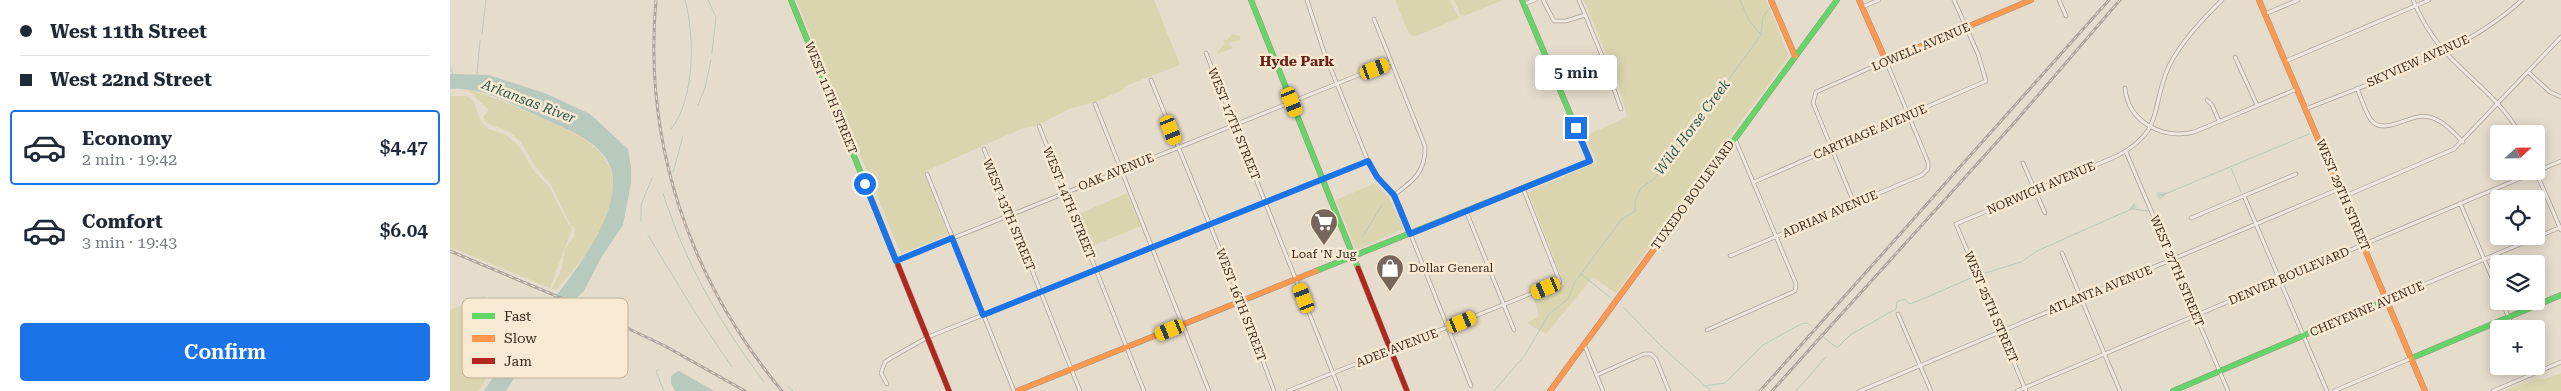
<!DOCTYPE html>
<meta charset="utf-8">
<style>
:root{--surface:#fff;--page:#f6f6f7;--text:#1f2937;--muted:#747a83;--line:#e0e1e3;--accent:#1a73e8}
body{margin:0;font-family:"Roboto Serif",serif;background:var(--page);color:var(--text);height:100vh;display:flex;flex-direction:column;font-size:19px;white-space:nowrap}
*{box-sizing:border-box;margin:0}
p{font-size:16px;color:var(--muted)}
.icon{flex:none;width:28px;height:28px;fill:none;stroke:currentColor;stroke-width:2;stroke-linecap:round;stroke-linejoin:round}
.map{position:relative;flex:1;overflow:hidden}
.drawer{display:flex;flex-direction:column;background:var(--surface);width:450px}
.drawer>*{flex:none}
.top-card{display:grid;align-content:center;height:110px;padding:0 20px;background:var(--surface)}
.needle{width:32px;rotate:68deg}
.buttons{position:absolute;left:2040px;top:125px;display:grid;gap:10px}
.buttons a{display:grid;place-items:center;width:55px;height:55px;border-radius:5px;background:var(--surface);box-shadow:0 2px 12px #0003;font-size:25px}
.end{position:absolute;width:22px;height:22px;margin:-11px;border:6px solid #1a73e8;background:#fff;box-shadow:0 0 0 2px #fff}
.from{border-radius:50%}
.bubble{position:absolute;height:35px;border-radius:5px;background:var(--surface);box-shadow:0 2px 12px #0003;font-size:16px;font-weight:600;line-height:35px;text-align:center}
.car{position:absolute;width:15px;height:30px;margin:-15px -8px;border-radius:6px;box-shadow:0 0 4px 1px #0007;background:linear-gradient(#f5c518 24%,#345 0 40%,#f5c518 0 76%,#345 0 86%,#f5c518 0)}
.top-card b{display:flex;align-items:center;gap:18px;height:48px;font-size:19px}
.top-card b+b{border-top:1px solid var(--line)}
.top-card i{width:12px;height:12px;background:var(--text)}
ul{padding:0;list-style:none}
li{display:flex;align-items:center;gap:15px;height:75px;margin:0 10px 8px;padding:0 10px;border:2px solid transparent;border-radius:5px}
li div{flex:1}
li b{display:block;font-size:19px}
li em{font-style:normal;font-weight:600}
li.current{border-color:var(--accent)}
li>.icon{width:45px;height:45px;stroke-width:1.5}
.primary-button{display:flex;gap:10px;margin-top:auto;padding:10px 20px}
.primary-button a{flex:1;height:58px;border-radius:5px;background:var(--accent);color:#fff;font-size:20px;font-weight:600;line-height:58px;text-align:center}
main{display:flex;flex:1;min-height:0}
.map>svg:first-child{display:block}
.green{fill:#dad5ae}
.water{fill:#b8cabd}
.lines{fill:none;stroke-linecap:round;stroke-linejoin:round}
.stream{stroke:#b8cabd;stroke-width:1}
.street-casing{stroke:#aba195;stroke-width:4.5}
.fast-casing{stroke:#9b9186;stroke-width:6}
.slow-casing{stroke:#9b9186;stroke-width:6}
.jam-casing{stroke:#9b9186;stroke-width:6}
.street{stroke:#eee8df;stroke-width:3}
.fast{stroke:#63d668;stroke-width:5}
.slow{stroke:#ff974d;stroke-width:5}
.jam{stroke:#b3261e;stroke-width:5}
.rail-casing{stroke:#ada69f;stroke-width:3}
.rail{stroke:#f8e9d2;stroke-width:1;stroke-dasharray:4;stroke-linecap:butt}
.route{stroke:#1a73e8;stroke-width:6}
.labels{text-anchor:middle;stroke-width:5;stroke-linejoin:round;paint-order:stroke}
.street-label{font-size:12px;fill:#3b281d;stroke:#f8e9d2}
.poi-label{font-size:12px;fill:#3b281d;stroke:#f8e9d2}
.neighbourhood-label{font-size:14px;font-weight:bold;fill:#6b2119;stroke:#f8e9d2}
.water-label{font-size:14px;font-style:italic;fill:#2b5c53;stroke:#f8e9d2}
.key{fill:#f8e9d2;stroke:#bfaf9c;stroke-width:1}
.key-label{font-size:14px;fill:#3b281d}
</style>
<main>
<section class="drawer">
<div class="top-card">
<b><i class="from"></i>West 11th Street</b>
<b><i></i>West 22nd Street</b>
</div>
<ul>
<li class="current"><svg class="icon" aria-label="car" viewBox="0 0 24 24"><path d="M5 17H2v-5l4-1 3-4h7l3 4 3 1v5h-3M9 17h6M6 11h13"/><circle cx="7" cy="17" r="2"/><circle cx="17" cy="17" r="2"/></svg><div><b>Economy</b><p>2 min · 19:42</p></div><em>$4.47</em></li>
<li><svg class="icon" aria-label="car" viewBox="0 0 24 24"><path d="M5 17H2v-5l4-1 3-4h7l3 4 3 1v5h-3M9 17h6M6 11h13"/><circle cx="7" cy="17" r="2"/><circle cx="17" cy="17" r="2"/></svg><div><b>Comfort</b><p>3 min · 19:43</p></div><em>$6.04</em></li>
</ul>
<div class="primary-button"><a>Confirm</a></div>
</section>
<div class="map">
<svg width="2111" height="391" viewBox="0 0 2111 391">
<rect width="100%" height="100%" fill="#e6dccc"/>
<g class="green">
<polygon points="346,0 704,0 730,65 678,85 672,90 646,102 619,109 588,125 571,129 476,171 475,175 498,235 451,254"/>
<polygon points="945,0 999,0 1009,18 964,37 959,34"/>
<polygon points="1004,0 1053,0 1014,16 1010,14"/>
<polygon points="1134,0 1316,0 1339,56 1166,293 1143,277 1096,334 1077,323 1089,316 1084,299 1114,284 1078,192 1147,162 1135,136 1177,117 1169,85"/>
<polygon points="782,34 790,36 790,40 778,43 783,48 768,54 768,51 774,44 773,40 777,40"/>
<path d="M 18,90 C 44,96 65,106 89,117 C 136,138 178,154 158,215 C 153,229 136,256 126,267 C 120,275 112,282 106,290 L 102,289 L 112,268 L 115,249 L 124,237 L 125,230 L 118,220 L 100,183 L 87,169 L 70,141 L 61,133 L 37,123 L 33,117 L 39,110 Z"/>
<polygon points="0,96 17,96 24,102 30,120 37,128 56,135 69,146 83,170 100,188 114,217 122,229 100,288 0,247"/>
<polygon points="925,183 940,199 954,229 908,249 905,247 886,200"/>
<polygon points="677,193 691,226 642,246 629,214"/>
<polygon points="34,296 45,324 38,375 29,391 0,391 0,310"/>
<polygon points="2111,373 2111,391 2054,391 2085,378 2066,388 2086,379 2095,379"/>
</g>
<g class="water">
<path d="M 0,74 L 39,75 L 97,94 L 140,114 L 178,149 L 181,167 L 181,183 L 173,225 L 151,258 L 134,291 L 109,314 L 73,357 L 72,366 L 56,391 L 34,391 C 44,376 53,361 64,347 C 95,307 177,223 161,169 C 153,144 125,133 103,123 C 71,109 37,87 0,89 Z"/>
<polygon points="228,371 229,371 264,391 225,391 221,383 221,376"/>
</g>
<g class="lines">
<g class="stream">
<polyline points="258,0 266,17 262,53"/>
<polyline points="1290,0 1299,20 1310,34"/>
<polyline points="32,34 36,0"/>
<polyline points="0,67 3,74"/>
<polyline points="27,74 30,40"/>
<polyline points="248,105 255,88 261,60"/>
<path d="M 221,129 C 245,100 245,35 235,0"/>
<polyline points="1781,168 1791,192"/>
<polyline points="223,172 233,136"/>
<path d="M 213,193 C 235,263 270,323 314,382"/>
<polyline points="1707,193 1717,193"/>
<polyline points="1707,195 1715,194"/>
<polyline points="1708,197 1859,134"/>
<polyline points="1709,199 1715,195"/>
<polyline points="1682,207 1686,205"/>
<polyline points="1680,209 1685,203"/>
<polyline points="1683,209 1698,211"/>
<polyline points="191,221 191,205 202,178"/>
<polyline points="198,235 246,314 282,367"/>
<polyline points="913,236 932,205"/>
<polyline points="1131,274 1161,298"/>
<polyline points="1532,274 1571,262 1587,251 1686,207"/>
<polyline points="1173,307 1210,345 1261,391"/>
<polyline points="1369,333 1384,346 1388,347 1400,335 1446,309 1447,302 1455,299 1459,304 1468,301 1521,278"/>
<polyline points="209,369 206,371 214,391"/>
<polyline points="337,386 343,391"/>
<polyline points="1254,386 1275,383 1313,345 1351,324 1357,323 1361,326"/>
<polyline points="1044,391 1075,355 1099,314 1118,299 1125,282 1171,220 1185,211 1185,201 1191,188 1203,180 1227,150 1311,35 1313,17 1321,6"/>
<polyline points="1346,391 1376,357"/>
</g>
<g class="street-casing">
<g id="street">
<path d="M 857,0 L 874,52 L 918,161 C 926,178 940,189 949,205 L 1021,386"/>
<polyline points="1093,0 1104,21 1116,21 1135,15"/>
<polyline points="1129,0 1153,58 1171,109"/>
<polyline points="1609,0 1616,16"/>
<path d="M 1963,0 C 1970,17 1979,32 1990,46 C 2016,77 2050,98 2070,134"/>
<polyline points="1074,4 1085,0"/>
<polyline points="1412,7 1429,0"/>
<polyline points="1815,14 1848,0"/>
<path d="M 924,19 L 975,146 C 976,172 963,181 944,195"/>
<polyline points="756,53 890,391"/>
<polyline points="1785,57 1807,105"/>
<polyline points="1836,61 1979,0"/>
<polyline points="2078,72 2100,92 2111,97"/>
<polyline points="701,80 791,301 824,391"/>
<path d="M 1675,88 C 1678,122 1713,140 1744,132 L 1847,89"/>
<path d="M 1907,88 C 1911,98 1915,111 1921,120 C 1935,137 1961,112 1979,117 C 1993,120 2003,132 2013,142"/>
<polyline points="1757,100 1762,105 1769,121"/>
<polyline points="645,104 759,391"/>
<path d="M 1856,109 C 1929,79 2013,54 2072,0"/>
<polyline points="589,126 694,391"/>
<polyline points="534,149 630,391"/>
<polyline points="1676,152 1778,391"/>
<polyline points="1573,163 1595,213"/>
<polyline points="2086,172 2111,230"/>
<polyline points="477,174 564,391"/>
<polyline points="1304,182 1536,81 1528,54 1504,0"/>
<polyline points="1794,196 1877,391"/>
<polyline points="1893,197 2004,149 2111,37"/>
<polyline points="2010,203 2049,294"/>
<polyline points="1016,211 1064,330"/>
<polyline points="1741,218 1846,174"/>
<polyline points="1612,253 1670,391"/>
<polyline points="1280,256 1472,175 1478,169 1478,162 1436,61 1366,92 1363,103 1404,203"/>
<polyline points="446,261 941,62"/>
<polyline points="1937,300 2111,227"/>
<polyline points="2052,301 2063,329"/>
<polyline points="1448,314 1481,391"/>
<polyline points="1257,330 1345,291 1346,284 1285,139"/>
<polyline points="1134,344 1153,391"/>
<polyline points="2078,366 2081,375"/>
<polyline points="1147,375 1194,354 1201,354 1206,359 1219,391"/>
<polyline points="437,384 431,373 435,362 441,358 478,337 918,161"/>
<polyline points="838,391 1110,282 1073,188"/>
<polyline points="1410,391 1889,189"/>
<polyline points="1567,391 2111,161"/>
<path d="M 1576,391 L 1506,224 L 1667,156 C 1716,130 1700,107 1719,66 C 1731,42 1753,19 1772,0"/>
<polyline points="1884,391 1962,358"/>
<polyline points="2043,391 2111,362"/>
</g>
</g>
<g class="fast-casing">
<g id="fast">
<polyline points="341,0 448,265"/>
<polyline points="801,0 908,268"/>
<polyline points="1265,166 1387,0"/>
<polyline points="866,271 1140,161 1072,0"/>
<polyline points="1962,358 2111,295"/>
<polyline points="1723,391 1937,300"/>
</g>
</g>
<g class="slow-casing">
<g id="slow">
<polyline points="1321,0 1345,56"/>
<polyline points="1409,0 1436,61 1581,0"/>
<polyline points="1809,0 1975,391"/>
<polyline points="567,391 866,271"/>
<polyline points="1100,391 1265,166"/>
</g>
</g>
<g class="jam-casing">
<g id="jam">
<polyline points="448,265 499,391"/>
<polyline points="908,268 957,391"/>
</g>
</g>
<use href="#street" class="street"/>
<use href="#fast" class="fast"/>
<use href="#slow" class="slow"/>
<use href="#jam" class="jam"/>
<g class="rail-casing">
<g id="rail">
<path d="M 206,0 C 193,144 240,280 332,391"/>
<polyline points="0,251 137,309 215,346 295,391"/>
<polyline points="1310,391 1659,0"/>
<polyline points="1322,391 1565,122 1670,0"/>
</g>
</g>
<use href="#rail" class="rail"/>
</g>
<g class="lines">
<polyline class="route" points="415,184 446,261 502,238 533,315 918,161 927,177 944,195 960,234 1140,161 1126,128"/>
</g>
<defs>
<g id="supermarket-pin" transform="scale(1.4375)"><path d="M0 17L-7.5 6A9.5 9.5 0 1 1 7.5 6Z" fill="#77675a" stroke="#f8e9d2"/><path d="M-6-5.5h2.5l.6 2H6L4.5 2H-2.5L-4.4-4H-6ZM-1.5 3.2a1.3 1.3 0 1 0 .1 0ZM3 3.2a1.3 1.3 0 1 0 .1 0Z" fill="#fff"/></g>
<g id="shop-pin" transform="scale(1.4375)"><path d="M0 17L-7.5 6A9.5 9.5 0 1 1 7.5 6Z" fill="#77675a" stroke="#f8e9d2"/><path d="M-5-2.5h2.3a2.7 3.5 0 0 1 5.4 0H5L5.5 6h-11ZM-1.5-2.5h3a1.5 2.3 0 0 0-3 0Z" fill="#fff"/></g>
</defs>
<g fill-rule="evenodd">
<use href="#supermarket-pin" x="874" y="222"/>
<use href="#shop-pin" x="940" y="268"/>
</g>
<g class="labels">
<g class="street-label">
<text transform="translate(1471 47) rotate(-23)" y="4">LOWELL AVENUE</text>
<text transform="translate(1968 61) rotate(-24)" y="4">SKYVIEW AVENUE</text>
<text transform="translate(381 98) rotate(68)" y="4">WEST 11TH STREET</text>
<text transform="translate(784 124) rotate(68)" y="4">WEST 17TH STREET</text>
<text transform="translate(1420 132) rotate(-23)" y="4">CARTHAGE AVENUE</text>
<text transform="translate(666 172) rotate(-22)" y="4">OAK AVENUE</text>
<text transform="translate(1591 188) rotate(-23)" y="4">NORWICH AVENUE</text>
<text transform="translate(1243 195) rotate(-54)" y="4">TUXEDO BOULEVARD</text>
<text transform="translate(1893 195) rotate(67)" y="4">WEST 29TH STREET</text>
<text transform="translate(619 203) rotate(68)" y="4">WEST 14TH STREET</text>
<text transform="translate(1380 214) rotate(-23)" y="4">ADRIAN AVENUE</text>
<text transform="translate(559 215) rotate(68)" y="4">WEST 13TH STREET</text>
<text transform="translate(1727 271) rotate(67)" y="4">WEST 27TH STREET</text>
<text transform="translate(1839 276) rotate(-23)" y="4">DENVER BOULEVARD</text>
<text transform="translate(1650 290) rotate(-22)" y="4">ATLANTA AVENUE</text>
<text transform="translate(791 305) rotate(69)" y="4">WEST 16TH STREET</text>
<text transform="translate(1541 307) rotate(67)" y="4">WEST 25TH STREET</text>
<text transform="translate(1917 309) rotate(-23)" y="4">CHEYENNE AVENUE</text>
<text transform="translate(947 348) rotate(-21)" y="4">ADEE AVENUE</text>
</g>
<g class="poi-label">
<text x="874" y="258">Loaf 'N Jug</text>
<text x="959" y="272" text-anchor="start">Dollar General</text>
</g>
<g class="neighbourhood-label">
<text x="847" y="66">Hyde Park</text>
</g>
<g class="water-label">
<text transform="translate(79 101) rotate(21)" y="5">Arkansas River</text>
<text transform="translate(1242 127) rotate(-53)" y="5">Wild Horse Creek</text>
</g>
</g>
<rect x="12" y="298" width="166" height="80" rx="8" class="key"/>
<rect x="22" y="313" width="23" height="6" fill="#63d668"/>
<rect x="22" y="335" width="23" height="7" fill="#ff974d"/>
<rect x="22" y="358" width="23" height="6" fill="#b3261e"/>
<g class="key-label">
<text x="54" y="321">Fast</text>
<text x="54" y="343">Slow</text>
<text x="54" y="366">Jam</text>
</g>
</svg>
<div class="buttons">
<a><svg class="needle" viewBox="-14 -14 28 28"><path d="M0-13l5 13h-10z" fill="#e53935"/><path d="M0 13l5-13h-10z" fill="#747a83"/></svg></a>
<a><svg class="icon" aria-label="locate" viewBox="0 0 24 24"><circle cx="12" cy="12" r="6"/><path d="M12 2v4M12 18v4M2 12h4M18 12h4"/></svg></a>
<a><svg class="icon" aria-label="layers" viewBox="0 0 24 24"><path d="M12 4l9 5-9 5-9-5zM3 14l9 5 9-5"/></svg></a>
<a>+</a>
</div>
<i class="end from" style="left:415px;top:184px"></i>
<i class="end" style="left:1126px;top:128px"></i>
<div class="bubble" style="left:1085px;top:55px;width:82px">5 min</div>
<i class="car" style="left:925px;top:69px;rotate:69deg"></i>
<i class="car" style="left:842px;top:102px;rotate:158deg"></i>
<i class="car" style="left:721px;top:130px;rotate:158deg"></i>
<i class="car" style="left:1096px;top:288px;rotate:247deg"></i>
<i class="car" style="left:854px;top:298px;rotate:339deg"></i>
<i class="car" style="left:1012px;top:322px;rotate:68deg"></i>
<i class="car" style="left:720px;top:330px;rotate:248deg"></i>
</div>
</main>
